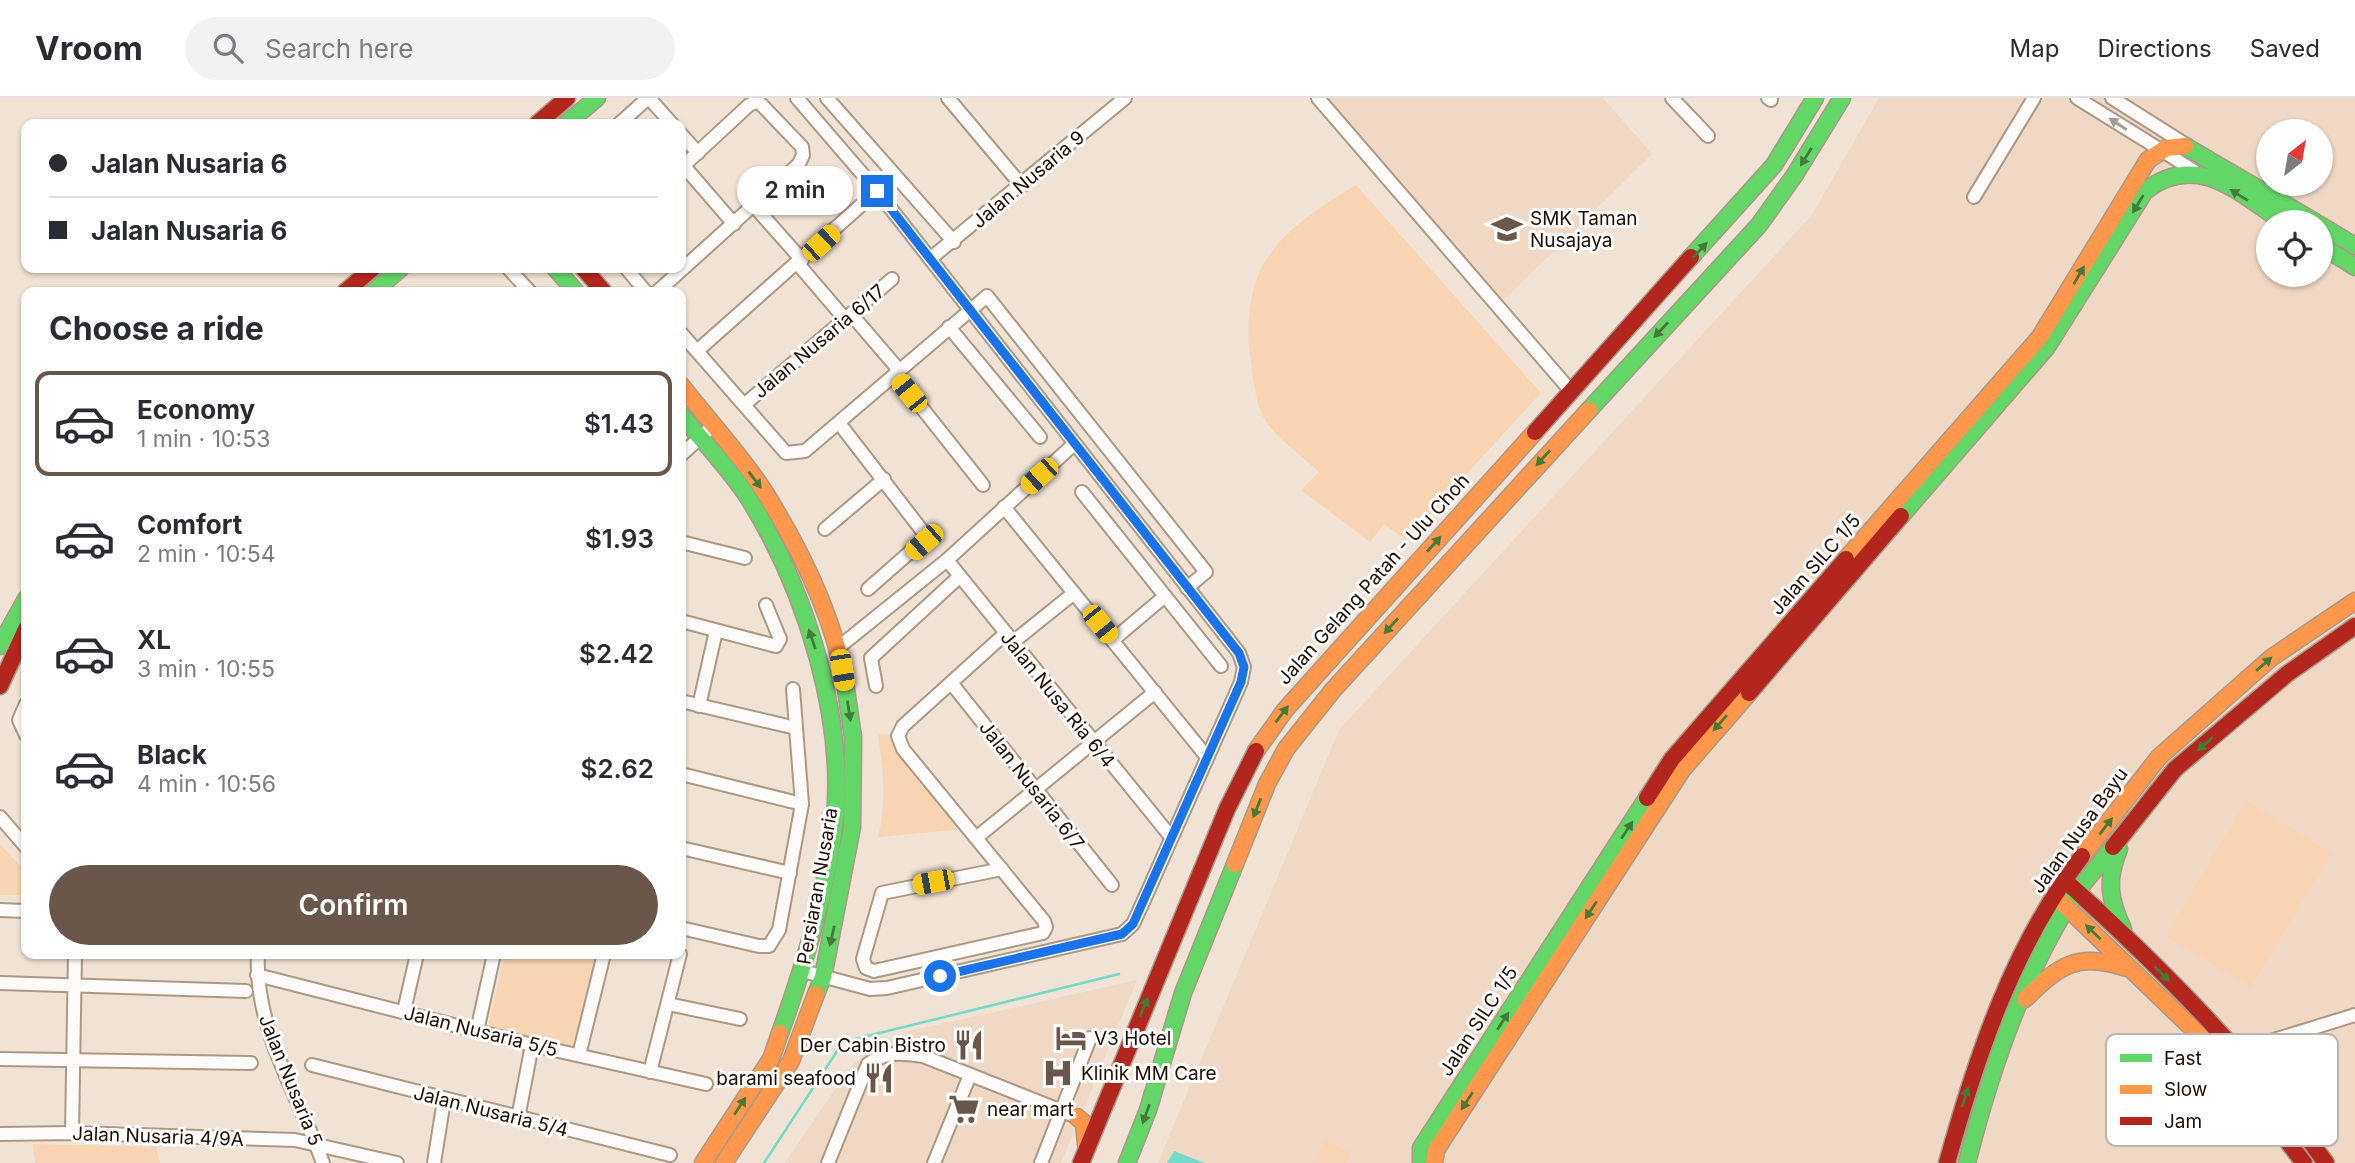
<!DOCTYPE html>
<meta charset="utf-8">
<style>
:root{--surface:#fff;--page:#f2f2f3;--text:#2b2b33;--muted:#7c7c81;--line:#e1e1e2;--accent:#68574a}
body{margin:0;font-family:Inter,sans-serif;background:var(--page);color:var(--text);height:100vh;display:flex;flex-direction:column;font-size:26px;white-space:nowrap}
*{box-sizing:border-box;margin:0}
p{font-size:23px;color:var(--muted)}
.icon{flex:none;width:38px;height:38px;fill:none;stroke:currentColor;stroke-width:2;stroke-linecap:round;stroke-linejoin:round}
.map{position:relative;flex:1;overflow:hidden}
.details{position:absolute;left:21px;top:189px;width:665px;height:672px;display:flex;flex-direction:column;background:var(--surface);border-radius:14px;box-shadow:0 2px 5px #0004}
.details>*{flex:none}
.top-card{position:absolute;left:21px;top:21px;width:665px;height:154px;border-radius:14px;box-shadow:0 2px 5px #0004;display:grid;align-content:center;height:154px;padding:0 28px;background:var(--surface)}
.needle{width:46px;rotate:31deg}
.tools{position:absolute;left:2256px;top:21px;display:grid;gap:14px}
.tools a{display:grid;place-items:center;width:77px;height:77px;border-radius:50%;background:var(--surface);box-shadow:0 2px 5px #0004;font-size:35px}
.end{position:absolute;width:32px;height:32px;margin:-16px;border:9px solid #1a73e8;background:#fff;box-shadow:0 0 0 4px #fff}
.from{border-radius:50%}
.bubble{position:absolute;height:49px;border-radius:24px;background:var(--surface);box-shadow:0 2px 5px #0004;font-size:23px;font-weight:600;line-height:49px;text-align:center}
.car{position:absolute;width:21px;height:42px;margin:-21px -10px;border-radius:9px;box-shadow:0 0 5px 2px #0007;background:linear-gradient(#f5c518 24%,#345 0 40%,#f5c518 0 76%,#345 0 86%,#f5c518 0)}
.top-card b{display:flex;align-items:center;gap:24px;height:66px;font-size:26px}
.top-card b+b{border-top:2px solid var(--line)}
.top-card i{width:18px;height:18px;background:var(--text)}
ul{padding:0;list-style:none}
li{display:flex;align-items:center;gap:21px;height:105px;margin:0 14px 10px;padding:0 14px;border:4px solid transparent;border-radius:14px}
li div{flex:1}
li b{display:block;font-size:26px}
li em{font-style:normal;font-weight:600}
li.current{border-color:var(--accent)}
li>.icon{width:63px;height:63px;stroke-width:1.5}
h2{padding:0 28px;font-size:32px;line-height:84px}
.primary-button{display:flex;gap:14px;margin-top:auto;padding:14px 28px}
.primary-button a{flex:1;height:80px;border-radius:42px;background:var(--accent);color:#fff;font-size:28px;font-weight:600;line-height:80px;text-align:center}
header{display:flex;align-items:center;gap:42px;box-sizing:border-box;height:98px;padding:0 35px;background:var(--surface);border-bottom:2px solid var(--line)}
header strong{font-size:33px}
nav{display:flex;gap:38px;margin-inline-start:auto;font-size:24px}
.search{width:490px;height:63px;background:var(--page);display:flex;align-items:center;gap:18px;box-sizing:border-box;padding:0 24px;border-radius:38px;color:var(--muted);font-size:26px}
.map>svg:first-child{display:block}
.built{fill:#efd8c4;fill-rule:evenodd}
.green{fill:#f8d4b2}
.water{fill:#76daca}
.lines{fill:none;stroke-linecap:round;stroke-linejoin:round}
.stream{stroke:#76daca;stroke-width:2.5}
.street-casing{stroke:#ab9986;stroke-width:16}
.fast-casing{stroke:#ab9986;stroke-width:19}
.slow-casing{stroke:#ab9986;stroke-width:19}
.jam-casing{stroke:#ab9986;stroke-width:19}
.street{stroke:#fdfbf9;stroke-width:12}
.fast{stroke:#63d668;stroke-width:16}
.slow{stroke:#ff974d;stroke-width:16}
.jam{stroke:#b3261e;stroke-width:16}
.oneway{fill:#a49b95}
.oneway2{fill:#447b39}
.route{stroke:#1a73e8;stroke-width:9}
.labels{text-anchor:middle;stroke-width:6;stroke-linejoin:round;paint-order:stroke}
.street-label{font-size:19px;fill:#1e0c00;stroke:#fff}
.poi-label{font-size:19px;fill:#1e0c00;stroke:#fff;text-anchor:start}
.key{fill:#fff;stroke:#bcb6b2;stroke-width:2}
.key-label{font-size:19px;fill:#1e0c00}
</style>
<header>
<strong>Vroom</strong>
<div class="search"><svg class="icon" aria-label="search" viewBox="0 0 24 24"><circle cx="10" cy="10" r="6"/><path d="M15 15l6 6"/></svg>Search here</div>
<nav><a>Map</a><a>Directions</a><a>Saved</a></nav>
</header>
<div class="map">
<svg width="2355" height="1065" viewBox="0 0 2355 1065">
<rect width="100%" height="100%" fill="#f0e2d4"/>
<g class="built">
<polygon points="1325,0 1603,0 1652,56 1501,205"/>
<path d="M 1879,0 L 2355,0 L 2355,1065 L 1158,1065 L 1339,632 L 1812,117 ZM 2268,33 L 2320,33 L 2320,86 L 2268,86 ZM 2268,124 L 2320,124 L 2320,177 L 2268,177 Z"/>
<polygon points="1137,882 1061,1065 785,1065 851,968 867,954 910,933"/>
</g>
<g class="green">
<path d="M 1356,87 L 1541,295 L 1406,442 L 1384,426 L 1370,444 L 1301,392 L 1319,374 C 1303,358 1277,341 1265,322 C 1256,307 1253,281 1251,264 C 1238,166 1279,134 1356,87 Z"/>
<path d="M 878,636 L 897,637 L 965,731 L 878,739 C 887,704 883,671 878,636 Z"/>
<polygon points="2246,703 2332,755 2251,889 2166,838"/>
<polygon points="0,746 26,774 26,797 0,797"/>
<polygon points="505,856 600,856 578,950 488,929"/>
<polygon points="1326,1043 1351,1055 1346,1065 1314,1064"/>
<polygon points="33,1046 156,1049 160,1065 35,1065"/>
</g>
<polygon class="water" points="1174,1053 1205,1065 1167,1065"/>
<g class="lines">
<polyline class="stream" points="764,1065 843,944 1119,876"/>
<g class="street-casing">
<g id="street">
<polyline points="649,0 672,26"/>
<polyline points="797,0 877,93 1239,555 1244,569 1241,584 1144,802 1133,826 1122,836 887,890 870,891 803,873"/>
<polyline points="827,0 954,144"/>
<polyline points="948,0 1022,88"/>
<polyline points="1318,0 1570,292"/>
<polyline points="1672,0 1708,38"/>
<polyline points="1768,0 1771,2"/>
<polyline points="2077,0 2193,72"/>
<polyline points="2112,0 2188,48"/>
<polyline points="619,26 648,0"/>
<polyline points="681,36 698,55"/>
<polyline points="683,67 734,126"/>
<polyline points="1974,99 2034,0"/>
<polyline points="755,109 802,162"/>
<polyline points="930,161 1125,0"/>
<polyline points="798,166 845,221"/>
<polyline points="508,170 530,194"/>
<polyline points="626,170 646,194"/>
<polyline points="657,194 799,66 803,57 802,49 758,3 749,7 681,70"/>
<polyline points="851,216 899,272"/>
<polyline points="949,229 1040,339"/>
<polyline points="681,235 786,355 805,353 987,198 1206,474 1187,490"/>
<polyline points="697,253 877,93"/>
<polyline points="895,276 983,387"/>
<polyline points="745,306 892,181"/>
<polyline points="839,325 927,439 868,491"/>
<polyline points="681,357 714,327"/>
<polyline points="1082,394 1165,498"/>
<polyline points="1004,409 1207,659"/>
<polyline points="825,431 884,381"/>
<polyline points="681,444 745,460"/>
<polyline points="947,462 1171,739"/>
<polyline points="681,523 776,548 780,541 766,507"/>
<polyline points="1113,542 1165,498 1221,568"/>
<polyline points="1013,544 1074,495"/>
<polyline points="839,549 947,462 1073,347"/>
<polyline points="952,586 1112,787"/>
<polyline points="876,588 871,560 960,478"/>
<polyline points="681,603 796,630"/>
<polyline points="26,606 19,622 26,637"/>
<polyline points="699,608 716,533"/>
<polyline points="681,676 802,706"/>
<polyline points="0,719 26,749"/>
<polyline points="976,740 1155,594"/>
<polyline points="681,750 790,775"/>
<polyline points="1002,771 882,795 863,861 866,870 874,873 1043,835 1046,829 1044,823 903,651 898,638 903,628 1006,535"/>
<polyline points="0,812 26,813"/>
<polyline points="681,830 759,848 769,848 779,832 802,706 793,591"/>
<path d="M 258,856 C 254,931 298,996 323,1065"/>
<polyline points="257,877 532,947 706,986"/>
<polyline points="0,885 246,893"/>
<polyline points="668,906 740,921"/>
<polyline points="404,913 417,856"/>
<polyline points="477,933 494,856"/>
<polyline points="2238,953 2355,917"/>
<polyline points="579,957 604,856"/>
<polyline points="0,961 251,965"/>
<polyline points="312,967 670,1057"/>
<polyline points="650,974 680,856"/>
<polyline points="518,1020 532,947"/>
<polyline points="72,1035 75,856"/>
<polyline points="0,1036 72,1035 295,1042 397,1065"/>
<polyline points="434,1065 444,1002"/>
<path d="M 828,1065 L 868,966 C 887,953 901,955 923,958 L 1077,1019"/>
<polyline points="934,1065 970,977"/>
<polyline points="1041,1065 1090,940"/>
</g>
</g>
<g class="fast-casing">
<g id="fast">
<polyline points="566,26 597,0"/>
<polyline points="2185,48 2315,124"/>
<polyline points="2320,127 2355,148"/>
<polyline points="2320,147 2355,169"/>
<polyline points="1691,159 1774,67 1815,0"/>
<polyline points="555,170 576,194"/>
<polyline points="373,194 401,170"/>
<polyline points="1589,312 1759,127 1794,78 1842,0"/>
<path d="M 681,317 C 704,345 732,373 751,404 C 806,494 847,623 834,729 C 825,799 804,869 780,935"/>
<path d="M 1901,418 L 2047,249 L 2145,93 C 2197,53 2238,94 2283,124"/>
<polyline points="0,548 26,501"/>
<path d="M 2119,751 C 2106,782 2109,801 2123,831"/>
<polyline points="816,896 823,879 852,729 853,639 845,585"/>
<polyline points="1127,1065 1148,1012 1183,895 1235,766"/>
<polyline points="1421,1065 1421,1050 1647,700"/>
<path d="M 1967,1065 C 1989,977 2019,887 2067,809 C 2079,788 2098,769 2113,749"/>
</g>
</g>
<g class="slow-casing">
<g id="slow">
<path d="M 681,287 C 708,322 740,356 764,393 C 799,449 834,519 845,585"/>
<polyline points="1846,461 2040,239 2148,62 2166,50 2185,48"/>
<polyline points="1256,653 1285,612 1535,334"/>
<polyline points="2082,758 2159,659 2271,560 2355,503"/>
<polyline points="1235,766 1267,686 1286,651 1333,592 1589,312"/>
<polyline points="2059,802 2223,960 2247,991"/>
<path d="M 2025,901 C 2061,866 2077,854 2127,870"/>
<polyline points="1077,1019 1084,1025 1086,1046"/>
<polyline points="703,1065 771,961 780,935"/>
<polyline points="724,1065 791,963 816,896"/>
<polyline points="1434,1065 1436,1052 1682,672 1749,595"/>
</g>
</g>
<g class="jam-casing">
<g id="jam">
<polyline points="537,26 567,0"/>
<polyline points="583,170 604,194"/>
<polyline points="345,194 373,170"/>
<polyline points="1535,334 1691,159"/>
<polyline points="0,588 26,531"/>
<polyline points="1749,595 1901,418"/>
<polyline points="1647,700 1672,661 1846,461"/>
<polyline points="2113,749 2175,671 2287,576 2355,528"/>
<path d="M 2071,788 C 2165,873 2252,962 2326,1065"/>
<polyline points="2247,991 2304,1065"/>
<polyline points="1081,1065 1227,711 1256,653"/>
<path d="M 1947,1065 C 1977,957 2013,848 2082,758"/>
</g>
</g>
<use href="#street" class="street"/>
<use href="#fast" class="fast"/>
<use href="#slow" class="slow"/>
<use href="#jam" class="jam"/>
</g>
<defs><path id="oneway-solid" d="M-6-.8H1V-3.2L6.5 0L1 3.2V.8H-6Z" transform="scale(1.75)"/></defs>
<use class="oneway" href="#oneway-solid" transform="translate(2118 26) rotate(-147)"/>
<g class="oneway2">
<use href="#oneway-solid" transform="translate(1806 59) rotate(122)"/>
<use href="#oneway-solid" transform="translate(2239 97) rotate(-148)"/>
<use href="#oneway-solid" transform="translate(2138 106) rotate(121)"/>
<use href="#oneway-solid" transform="translate(1700 152) rotate(-47)"/>
<use href="#oneway-solid" transform="translate(2079 177) rotate(-60)"/>
<use href="#oneway-solid" transform="translate(1661 232) rotate(133)"/>
<use href="#oneway-solid" transform="translate(1543 360) rotate(132)"/>
<use href="#oneway-solid" transform="translate(755 382) rotate(53)"/>
<use href="#oneway-solid" transform="translate(1434 446) rotate(-48)"/>
<use href="#oneway-solid" transform="translate(1391 528) rotate(132)"/>
<use href="#oneway-solid" transform="translate(812 541) rotate(-109)"/>
<use href="#oneway-solid" transform="translate(2264 566) rotate(-41)"/>
<use href="#oneway-solid" transform="translate(849 613) rotate(81)"/>
<use href="#oneway-solid" transform="translate(1282 616) rotate(-53)"/>
<use href="#oneway-solid" transform="translate(1720 625) rotate(131)"/>
<use href="#oneway-solid" transform="translate(2205 646) rotate(139)"/>
<use href="#oneway-solid" transform="translate(1257 710) rotate(112)"/>
<use href="#oneway-solid" transform="translate(2106 728) rotate(-52)"/>
<use href="#oneway-solid" transform="translate(1627 732) rotate(-57)"/>
<use href="#oneway-solid" transform="translate(1591 812) rotate(123)"/>
<use href="#oneway-solid" transform="translate(2093 834) rotate(-136)"/>
<use href="#oneway-solid" transform="translate(832 838) rotate(103)"/>
<use href="#oneway-solid" transform="translate(2162 876) rotate(45)"/>
<use href="#oneway-solid" transform="translate(1144 909) rotate(-67)"/>
<use href="#oneway-solid" transform="translate(1503 923) rotate(-57)"/>
<use href="#oneway-solid" transform="translate(1965 999) rotate(-74)"/>
<use href="#oneway-solid" transform="translate(1467 1003) rotate(123)"/>
<use href="#oneway-solid" transform="translate(740 1008) rotate(-57)"/>
<use href="#oneway-solid" transform="translate(1146 1016) rotate(110)"/>
</g>
<g class="lines">
<polyline class="route" points="877,93 1239,555 1244,569 1241,584 1133,826 1122,836 940,878"/>
</g>
<defs>
<g id="school-bare" transform="scale(2.415)"><path d="M0-5L7-2L0 1L-7-2ZM-4 1L0 2.5L4 1V4Q0 6-4 4Z" fill="#68574a" stroke="#fff" stroke-width="2.5" paint-order="stroke"/></g>
<g id="hotel-bare" transform="scale(2.415)"><path d="M-6-4.5h1.5V1H6V5H4.5V3h-9V5H-6ZM-4 0a1.8 1.8 0 1 1 3.6 0ZM.5 0V-2.5h3Q6-2.5 6 0Z" fill="#68574a" stroke="#fff" stroke-width="2.5" paint-order="stroke"/></g>
<g id="restaurant-bare" transform="scale(2.415)"><path d="M-5-6h1v4h1v-4h1v4h1v-4h1v5L-1.5 .5V6h-2V.5L-5-1ZM5-6V6H3V1.5H1.5Q1.5-4 5-6Z" fill="#68574a" stroke="#fff" stroke-width="2.5" paint-order="stroke"/></g>
<g id="hospital-bare" transform="scale(2.415)"><path d="M-5-5h3v3.5h4V-5h3V5h-3V1.5h-4V5h-3Z" fill="#68574a" stroke="#fff" stroke-width="2.5" paint-order="stroke"/></g>
<g id="supermarket-bare" transform="scale(2.415)"><path d="M-6-5.5h2.5l.6 2H6L4.5 2H-2.5L-4.4-4H-6ZM-1.5 3.2a1.3 1.3 0 1 0 .1 0ZM3 3.2a1.3 1.3 0 1 0 .1 0Z" fill="#68574a" stroke="#fff" stroke-width="2.5" paint-order="stroke"/></g>
</defs>
<g fill-rule="evenodd">
<use href="#school-bare" x="1507" y="131"/>
<use href="#hotel-bare" x="1071" y="940"/>
<use href="#restaurant-bare" x="969" y="947"/>
<use href="#hospital-bare" x="1058" y="975"/>
<use href="#restaurant-bare" x="879" y="980"/>
<use href="#supermarket-bare" x="964" y="1011"/>
</g>
<g class="labels">
<g class="street-label">
<text transform="translate(1028 81) rotate(-40)" y="7">Jalan Nusaria 9</text>
<text transform="translate(819 243) rotate(-40)" y="7">Jalan Nusaria 6/17</text>
<text transform="translate(1815 466) rotate(-49)" y="7">Jalan SILC 1/5</text>
<text transform="translate(1373 481) rotate(-48)" y="7">Jalan Gelang Patah - Ulu Choh</text>
<text transform="translate(1058 601) rotate(51)" y="7">Jalan Nusa Ria 6/4</text>
<text transform="translate(1032 687) rotate(52)" y="7">Jalan Nusaria 6/7</text>
<text transform="translate(2079 732) rotate(-54)" y="7">Jalan Nusa Bayu</text>
<text transform="translate(817 788) rotate(-80)" y="7">Persiaran Nusaria</text>
<text transform="translate(1478 923) rotate(-57)" y="7">Jalan SILC 1/5</text>
<text transform="translate(481 933) rotate(14)" y="7">Jalan Nusaria 5/5</text>
<text transform="translate(291 982) rotate(68)" y="7">Jalan Nusaria 5</text>
<text transform="translate(491 1013) rotate(14)" y="7">Jalan Nusaria 5/4</text>
<text transform="translate(158 1038) rotate(2)" y="7">Jalan Nusaria 4/9A</text>
</g>
<g class="poi-label">
<text x="1530" y="127">SMK Taman<tspan x="1530" dy="22">Nusajaya</tspan></text>
<text x="1094" y="947">V3 Hotel</text>
<text x="946" y="954" text-anchor="end">Der Cabin Bistro</text>
<text x="1081" y="982">Klinik MM Care</text>
<text x="856" y="987" text-anchor="end">barami seafood</text>
<text x="987" y="1018">near mart</text>
</g>
</g>
<rect x="2106" y="936" width="232" height="112" rx="10" class="key"/>
<rect x="2120" y="956" width="32" height="8" fill="#63d668"/>
<rect x="2120" y="987" width="32" height="9" fill="#ff974d"/>
<rect x="2120" y="1019" width="32" height="8" fill="#b3261e"/>
<g class="key-label">
<text x="2164" y="967">Fast</text>
<text x="2164" y="998">Slow</text>
<text x="2164" y="1030">Jam</text>
</g>
</svg>
<div class="tools">
<a><svg class="needle" viewBox="-14 -14 28 28"><path d="M0-13l5 13h-10z" fill="#e53935"/><path d="M0 13l5-13h-10z" fill="#7c7c81"/></svg></a>
<a><svg class="icon" aria-label="locate" viewBox="0 0 24 24"><circle cx="12" cy="12" r="6"/><path d="M12 2v4M12 18v4M2 12h4M18 12h4"/></svg></a>
</div>
<i class="end from" style="left:940px;top:878px"></i>
<i class="end" style="left:877px;top:93px"></i>
<div class="bubble" style="left:737px;top:68px;width:116px">2 min</div>
<i class="car" style="left:821px;top:145px;rotate:47deg"></i>
<i class="car" style="left:909px;top:295px;rotate:321deg"></i>
<i class="car" style="left:1039px;top:378px;rotate:228deg"></i>
<i class="car" style="left:924px;top:444px;rotate:229deg"></i>
<i class="car" style="left:1100px;top:526px;rotate:141deg"></i>
<i class="car" style="left:842px;top:572px;rotate:171deg"></i>
<i class="car" style="left:933px;top:784px;rotate:259deg"></i>
<div class="top-card">
<b><i class="from"></i>Jalan Nusaria 6</b>
<b><i></i>Jalan Nusaria 6</b>
</div>
<section class="details">
<h2>Choose a ride</h2>
<ul>
<li class="current"><svg class="icon" aria-label="car" viewBox="0 0 24 24"><path d="M5 17H2v-5l4-1 3-4h7l3 4 3 1v5h-3M9 17h6M6 11h13"/><circle cx="7" cy="17" r="2"/><circle cx="17" cy="17" r="2"/></svg><div><b>Economy</b><p>1 min · 10:53</p></div><em>$1.43</em></li>
<li><svg class="icon" aria-label="car" viewBox="0 0 24 24"><path d="M5 17H2v-5l4-1 3-4h7l3 4 3 1v5h-3M9 17h6M6 11h13"/><circle cx="7" cy="17" r="2"/><circle cx="17" cy="17" r="2"/></svg><div><b>Comfort</b><p>2 min · 10:54</p></div><em>$1.93</em></li>
<li><svg class="icon" aria-label="car" viewBox="0 0 24 24"><path d="M5 17H2v-5l4-1 3-4h7l3 4 3 1v5h-3M9 17h6M6 11h13"/><circle cx="7" cy="17" r="2"/><circle cx="17" cy="17" r="2"/></svg><div><b>XL</b><p>3 min · 10:55</p></div><em>$2.42</em></li>
<li><svg class="icon" aria-label="car" viewBox="0 0 24 24"><path d="M5 17H2v-5l4-1 3-4h7l3 4 3 1v5h-3M9 17h6M6 11h13"/><circle cx="7" cy="17" r="2"/><circle cx="17" cy="17" r="2"/></svg><div><b>Black</b><p>4 min · 10:56</p></div><em>$2.62</em></li>
</ul>
<div class="primary-button"><a>Confirm</a></div>
</section>
</div>
